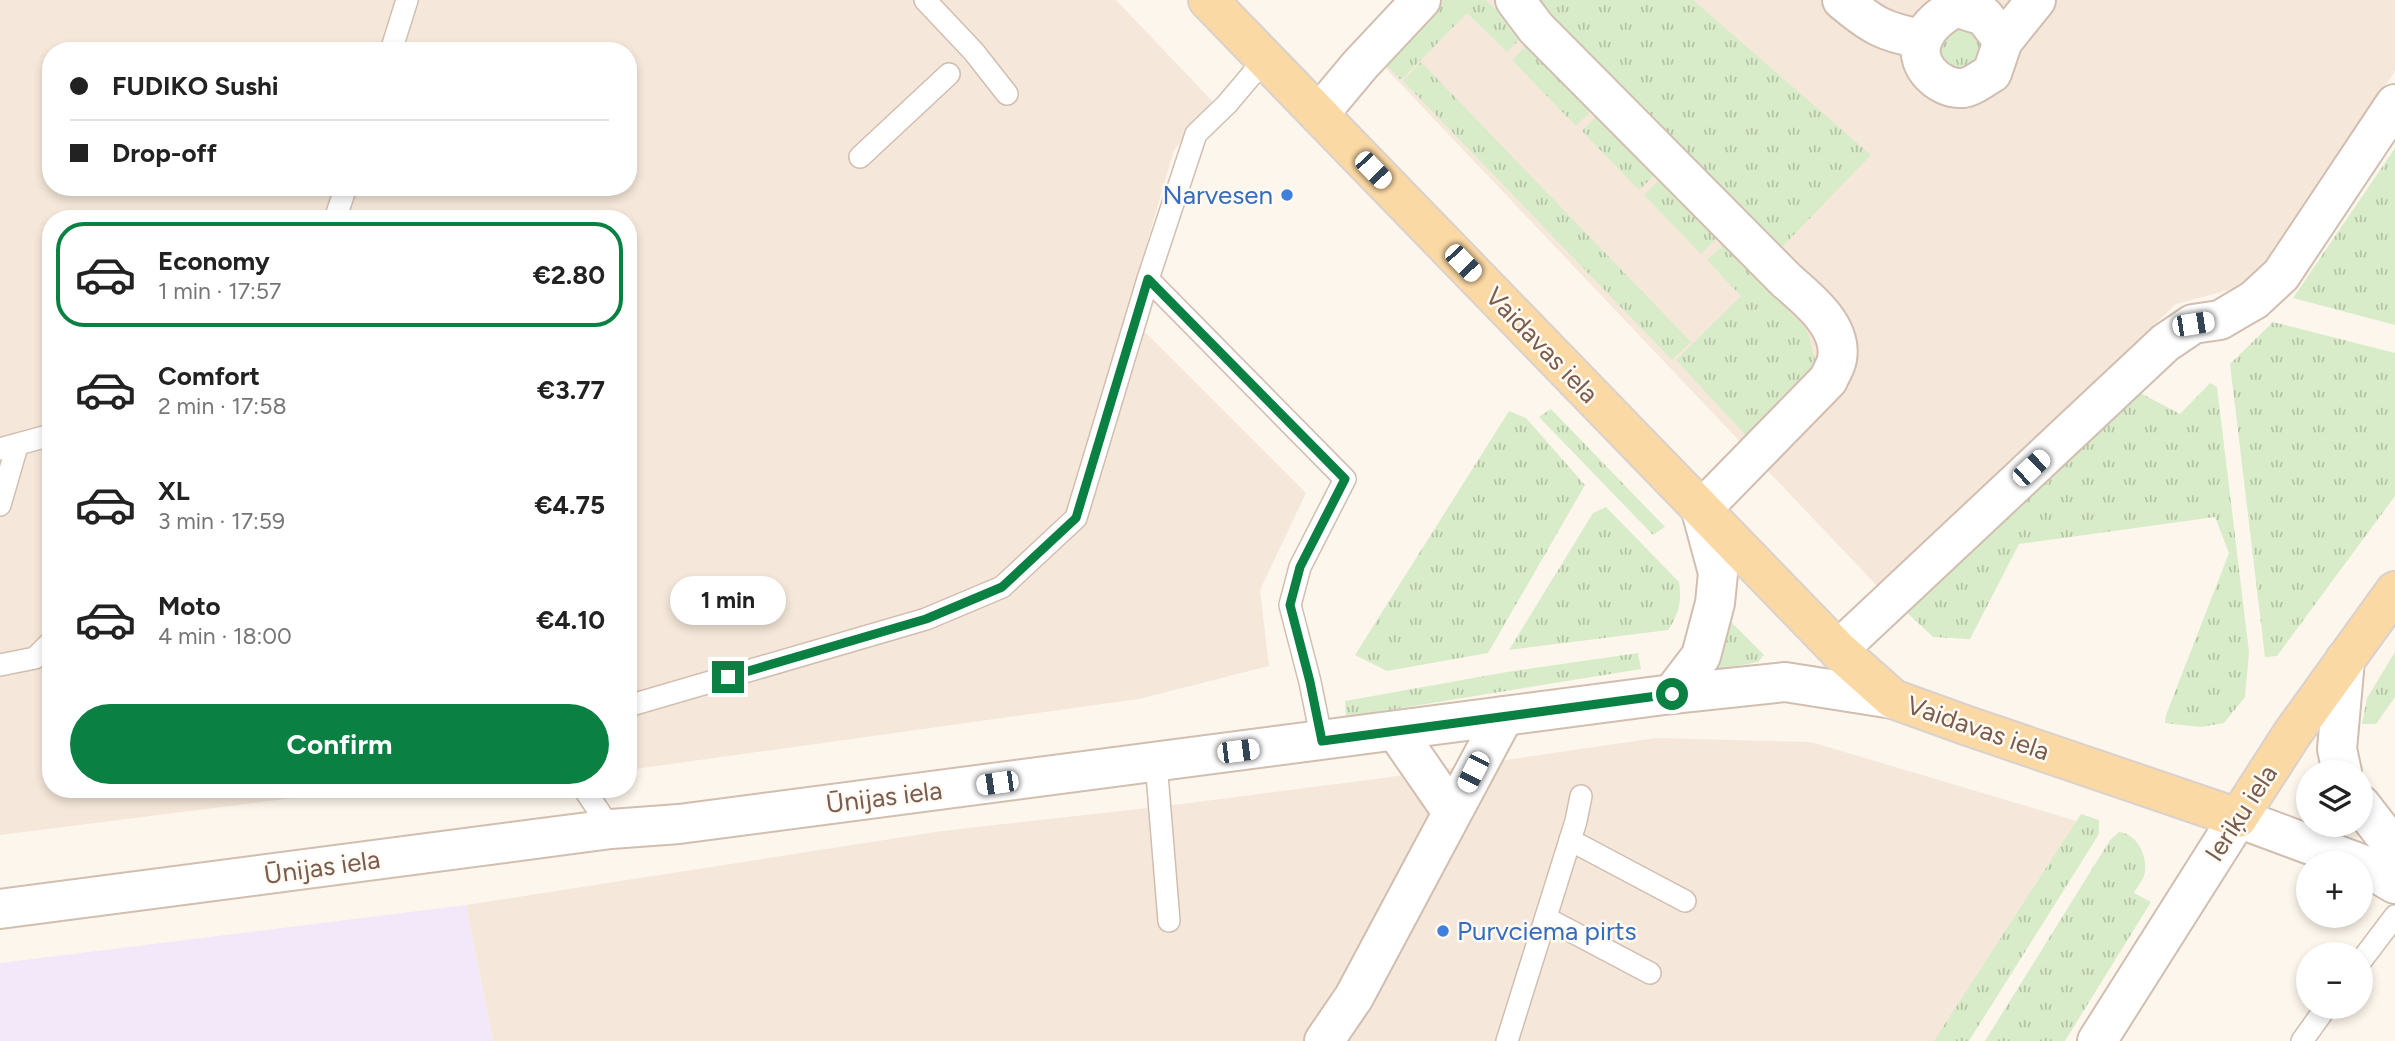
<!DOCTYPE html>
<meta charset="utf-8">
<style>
:root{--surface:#fff;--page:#f2f2f2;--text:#222;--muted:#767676;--line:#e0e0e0;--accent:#0b8043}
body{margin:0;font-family:Figtree,sans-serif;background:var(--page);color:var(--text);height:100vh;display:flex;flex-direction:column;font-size:26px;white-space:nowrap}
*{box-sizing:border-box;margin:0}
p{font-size:23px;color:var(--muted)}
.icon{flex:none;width:38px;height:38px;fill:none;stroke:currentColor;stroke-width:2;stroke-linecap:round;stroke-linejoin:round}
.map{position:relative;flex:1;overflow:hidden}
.panel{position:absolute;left:42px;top:210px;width:595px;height:588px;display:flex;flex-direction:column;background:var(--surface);border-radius:28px;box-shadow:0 4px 10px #0003}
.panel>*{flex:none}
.banner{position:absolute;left:42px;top:42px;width:595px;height:154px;border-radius:28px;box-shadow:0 4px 10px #0003;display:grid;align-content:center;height:154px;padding:0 28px;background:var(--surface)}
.buttons{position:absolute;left:2296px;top:760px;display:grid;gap:14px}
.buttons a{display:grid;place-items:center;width:77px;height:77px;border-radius:50%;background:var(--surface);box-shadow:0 4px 10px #0003;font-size:35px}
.end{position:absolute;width:32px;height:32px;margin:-16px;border:9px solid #0b8043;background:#fff;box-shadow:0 0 0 4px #fff}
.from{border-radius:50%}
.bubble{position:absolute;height:49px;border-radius:24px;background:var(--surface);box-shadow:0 4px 10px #0003;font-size:23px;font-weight:700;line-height:49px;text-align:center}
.car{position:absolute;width:21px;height:42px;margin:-21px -10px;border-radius:9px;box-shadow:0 0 5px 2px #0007;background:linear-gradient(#fff 24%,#345 0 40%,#fff 0 76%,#345 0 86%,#fff 0)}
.banner b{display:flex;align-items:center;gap:24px;height:66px;font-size:26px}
.banner b+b{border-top:2px solid var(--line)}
.banner i{width:18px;height:18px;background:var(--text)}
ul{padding:12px 0 0;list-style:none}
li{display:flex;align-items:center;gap:21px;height:105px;margin:0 14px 10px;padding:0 14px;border:4px solid transparent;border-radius:28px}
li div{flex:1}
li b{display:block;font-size:26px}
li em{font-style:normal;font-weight:700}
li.on{border-color:var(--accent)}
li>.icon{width:63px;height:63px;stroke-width:1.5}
.primary-button{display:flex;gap:14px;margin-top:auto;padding:14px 28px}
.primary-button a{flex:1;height:80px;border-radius:42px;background:var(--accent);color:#fff;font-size:28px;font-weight:700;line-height:80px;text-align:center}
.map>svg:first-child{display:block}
.residential{fill:#f5e8da;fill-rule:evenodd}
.education{fill:#f3e8fa}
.grass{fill:url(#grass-tufts)}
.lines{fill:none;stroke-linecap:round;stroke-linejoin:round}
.service-casing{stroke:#d1beb0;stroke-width:24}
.minor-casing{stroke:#d1beb0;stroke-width:42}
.tertiary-casing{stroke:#d1beb0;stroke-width:42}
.primary-casing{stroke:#dad1cd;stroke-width:42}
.service{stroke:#fff;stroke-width:21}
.minor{stroke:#fff;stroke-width:38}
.tertiary{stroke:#fff;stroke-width:38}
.primary{stroke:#fbd9a5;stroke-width:38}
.route{stroke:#0b8043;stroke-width:9}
.shop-dot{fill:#3f7fe0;stroke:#fffaf3;stroke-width:2.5}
.labels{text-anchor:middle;stroke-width:5;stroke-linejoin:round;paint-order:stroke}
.shop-label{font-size:26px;fill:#366cbe;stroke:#fffaf3;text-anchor:end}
.street-label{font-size:26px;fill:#7a5c4d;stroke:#fffaf3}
</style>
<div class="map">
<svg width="2395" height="1041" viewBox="0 0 2395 1041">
<defs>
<pattern id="grass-tufts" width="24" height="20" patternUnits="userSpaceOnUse" patternTransform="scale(1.75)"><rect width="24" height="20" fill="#d8ecc9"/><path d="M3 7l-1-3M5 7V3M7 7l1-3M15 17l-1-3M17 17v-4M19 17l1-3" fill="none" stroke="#b4c2a5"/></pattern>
</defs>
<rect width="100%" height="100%" fill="#fdf6ec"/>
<g class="residential">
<path d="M 0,0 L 1116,0 L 1214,103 L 1174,150 L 1137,277 L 1141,328 L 1306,493 L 1260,590 L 1269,666 L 1139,699 L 628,770 L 628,219 L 51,219 L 51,789 L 364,789 L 0,835 ZM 51,51 L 628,51 L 628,187 L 51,187 Z"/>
<polygon points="1430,0 2395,0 2395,71 2255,283 2176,304 1880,589 1376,58"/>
<polygon points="1656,738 1811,742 2097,827 1963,1041 493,1041 466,905 942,831 1174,805 1383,778"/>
</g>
<polygon class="education" points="466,905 493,1041 0,1041 0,963"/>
<g class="grass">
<polygon points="1444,0 1486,0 1523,36 1507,52 1467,13 1401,80 1383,62"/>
<polygon points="1535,0 1693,0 1871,155 1781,248"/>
<polygon points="1957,22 1978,27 1989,45 1984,65 1959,78 1936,52 1941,38"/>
<polygon points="1529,43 1593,109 1576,126 1512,60"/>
<polygon points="1421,62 1691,342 1672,360 1403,81"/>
<polygon points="1599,114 1657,173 1639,190 1582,131"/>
<polygon points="2395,148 2395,325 2293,298"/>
<polygon points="1661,178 1719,236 1701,254 1644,195"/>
<polygon points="1725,244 1807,330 1816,363 1752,442 1676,360 1741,296 1707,260"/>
<polygon points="2273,322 2395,353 2395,496 2277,656 2265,657 2230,364"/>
<polygon points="2210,383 2217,387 2249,652 2245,697 2224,723 2200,727 2165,723 2166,715 2229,553 2215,517 2019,544 1970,639 1933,637 1902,608 2133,389 2180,414"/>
<polygon points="1551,409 1665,527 1653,535 1539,417"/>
<polygon points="1509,411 1526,418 1585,485 1488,653 1387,671 1355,655"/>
<path d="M 1606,507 L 1679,582 C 1682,601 1679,614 1668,630 L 1509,650 L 1593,513 Z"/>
<polygon points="1729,620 1764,655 1758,662 1713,671"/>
<polygon points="2395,652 2395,697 2376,724 2362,724 2367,698"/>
<polygon points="1638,653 1641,669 1346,717 1345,701 1507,672"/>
<polygon points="2081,814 2099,820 2099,834 1969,1041 1934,1041"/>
<path d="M 2119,832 C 2137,834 2147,854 2145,872 C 2144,879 2137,887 2134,893 L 2151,902 L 2065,1041 L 1985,1041 L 2110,840 Z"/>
</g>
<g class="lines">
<g class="service-casing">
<g id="service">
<polyline points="925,0 974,52 1007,94"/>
<polyline points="391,51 407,0"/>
<polyline points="860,157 949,74"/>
<polyline points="335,219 346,187"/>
<polyline points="1148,279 1345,479 1300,567 1290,605 1310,682 1322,741"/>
<polyline points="0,449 51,435"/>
<polyline points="0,505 17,446"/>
<polyline points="0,665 35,658 51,642"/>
<polyline points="628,706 926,619 1002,587 1076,518 1148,279 1196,134 1227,104 1265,59"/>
<polyline points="1156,762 1169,921"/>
<polyline points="584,789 611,829"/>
<polyline points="1570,840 1685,901"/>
<polyline points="1546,918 1650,973"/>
<polyline points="2361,961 2395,916"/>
<polyline points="1507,1041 1576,821 1581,796"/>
<polyline points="2302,1041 2327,1006"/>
</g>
</g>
<g class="minor-casing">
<g id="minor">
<path d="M 1515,0 L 1536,28 L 1787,281 C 1808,299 1843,327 1837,359 C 1836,366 1831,373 1828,380 L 1701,510 L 1718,573 L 1715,603 L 1701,656 L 1672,694"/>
<path d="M 1842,0 C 1872,25 1883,32 1922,39"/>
<path d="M 2003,41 L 1984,16 L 1955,7 C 1943,15 1930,23 1924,37 C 1911,62 1938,90 1963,88 C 1972,87 1983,78 1992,73 L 2003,41 L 2036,0"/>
<polyline points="1319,114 1360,65 1421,0"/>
<polyline points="1838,650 2165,343 2193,324 2220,320 2242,307 2254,300 2281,275 2395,104"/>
<polyline points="1396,731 1452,812"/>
<polyline points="0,909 611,829 679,824 1672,694 1785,682 1893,699"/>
<polyline points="1324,1041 1354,997 1504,716"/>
</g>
</g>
<g class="tertiary-casing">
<g id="tertiary">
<polyline points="2342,772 2337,749 2345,660"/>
<polyline points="2361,805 2395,849"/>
<polyline points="2361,864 2395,884"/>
<polyline points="2097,1041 2238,818 2359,863"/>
</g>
</g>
<g class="primary-casing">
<polyline id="primary" points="1208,0 1838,650 1893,699 1965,725 2238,818 2292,734 2395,591"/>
</g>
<use href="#service" class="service"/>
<use href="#minor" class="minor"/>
<use href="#tertiary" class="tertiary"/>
<use href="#primary" class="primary"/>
</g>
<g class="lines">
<polyline class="route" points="728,677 926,619 995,590 1002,587 1076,518 1148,279 1345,479 1300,567 1290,605 1310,682 1322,741 1672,694"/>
</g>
<g class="shop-dot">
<circle cx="1287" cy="195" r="7"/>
<circle cx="1443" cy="931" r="7"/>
</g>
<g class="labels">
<g class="shop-label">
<text x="1273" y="204">Narvesen</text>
<text x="1457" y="940" text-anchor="start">Purvciema pirts</text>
</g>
<g class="street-label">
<text transform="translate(1542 345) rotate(46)" y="9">Vaidavas iela</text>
<text transform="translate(1978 728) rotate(19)" y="9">Vaidavas iela</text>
<text transform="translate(884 797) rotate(-7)" y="9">Ūnijas iela</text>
<text transform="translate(2241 813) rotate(-57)" y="9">Ieriķu iela</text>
<text transform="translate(322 867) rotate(-8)" y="9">Ūnijas iela</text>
</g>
</g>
</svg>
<div class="buttons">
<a><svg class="icon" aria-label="layers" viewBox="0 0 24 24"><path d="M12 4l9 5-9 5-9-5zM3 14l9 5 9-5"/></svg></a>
<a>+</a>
<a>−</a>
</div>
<i class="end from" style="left:1672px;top:694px"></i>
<i class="end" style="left:728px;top:677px"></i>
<div class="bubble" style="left:670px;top:576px;width:116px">1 min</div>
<i class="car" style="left:1373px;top:170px;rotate:136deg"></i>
<i class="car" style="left:1463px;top:263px;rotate:136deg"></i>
<i class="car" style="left:2193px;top:324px;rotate:81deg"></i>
<i class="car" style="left:2031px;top:468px;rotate:47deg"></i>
<i class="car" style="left:1238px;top:751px;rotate:83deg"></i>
<i class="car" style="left:1473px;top:772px;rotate:207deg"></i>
<i class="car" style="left:997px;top:783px;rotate:262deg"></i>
<div class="banner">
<b><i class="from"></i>FUDIKO Sushi</b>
<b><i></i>Drop-off</b>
</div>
<section class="panel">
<ul>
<li class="on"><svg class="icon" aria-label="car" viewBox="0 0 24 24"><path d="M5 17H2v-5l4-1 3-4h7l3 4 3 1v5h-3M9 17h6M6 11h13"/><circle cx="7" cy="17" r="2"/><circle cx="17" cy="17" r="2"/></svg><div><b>Economy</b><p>1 min · 17:57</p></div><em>€2.80</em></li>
<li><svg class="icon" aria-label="car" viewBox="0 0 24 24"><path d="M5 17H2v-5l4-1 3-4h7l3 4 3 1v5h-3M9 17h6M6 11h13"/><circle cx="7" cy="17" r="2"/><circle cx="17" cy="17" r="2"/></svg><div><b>Comfort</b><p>2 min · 17:58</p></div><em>€3.77</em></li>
<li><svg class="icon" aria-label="car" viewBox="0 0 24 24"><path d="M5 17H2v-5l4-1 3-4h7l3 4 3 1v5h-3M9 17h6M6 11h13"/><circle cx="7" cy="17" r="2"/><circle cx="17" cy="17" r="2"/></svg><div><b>XL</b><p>3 min · 17:59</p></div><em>€4.75</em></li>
<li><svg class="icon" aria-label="car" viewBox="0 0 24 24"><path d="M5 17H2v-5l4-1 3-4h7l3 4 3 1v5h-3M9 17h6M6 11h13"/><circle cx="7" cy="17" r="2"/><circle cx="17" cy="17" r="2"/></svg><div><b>Moto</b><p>4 min · 18:00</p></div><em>€4.10</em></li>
</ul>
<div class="primary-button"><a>Confirm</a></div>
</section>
</div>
